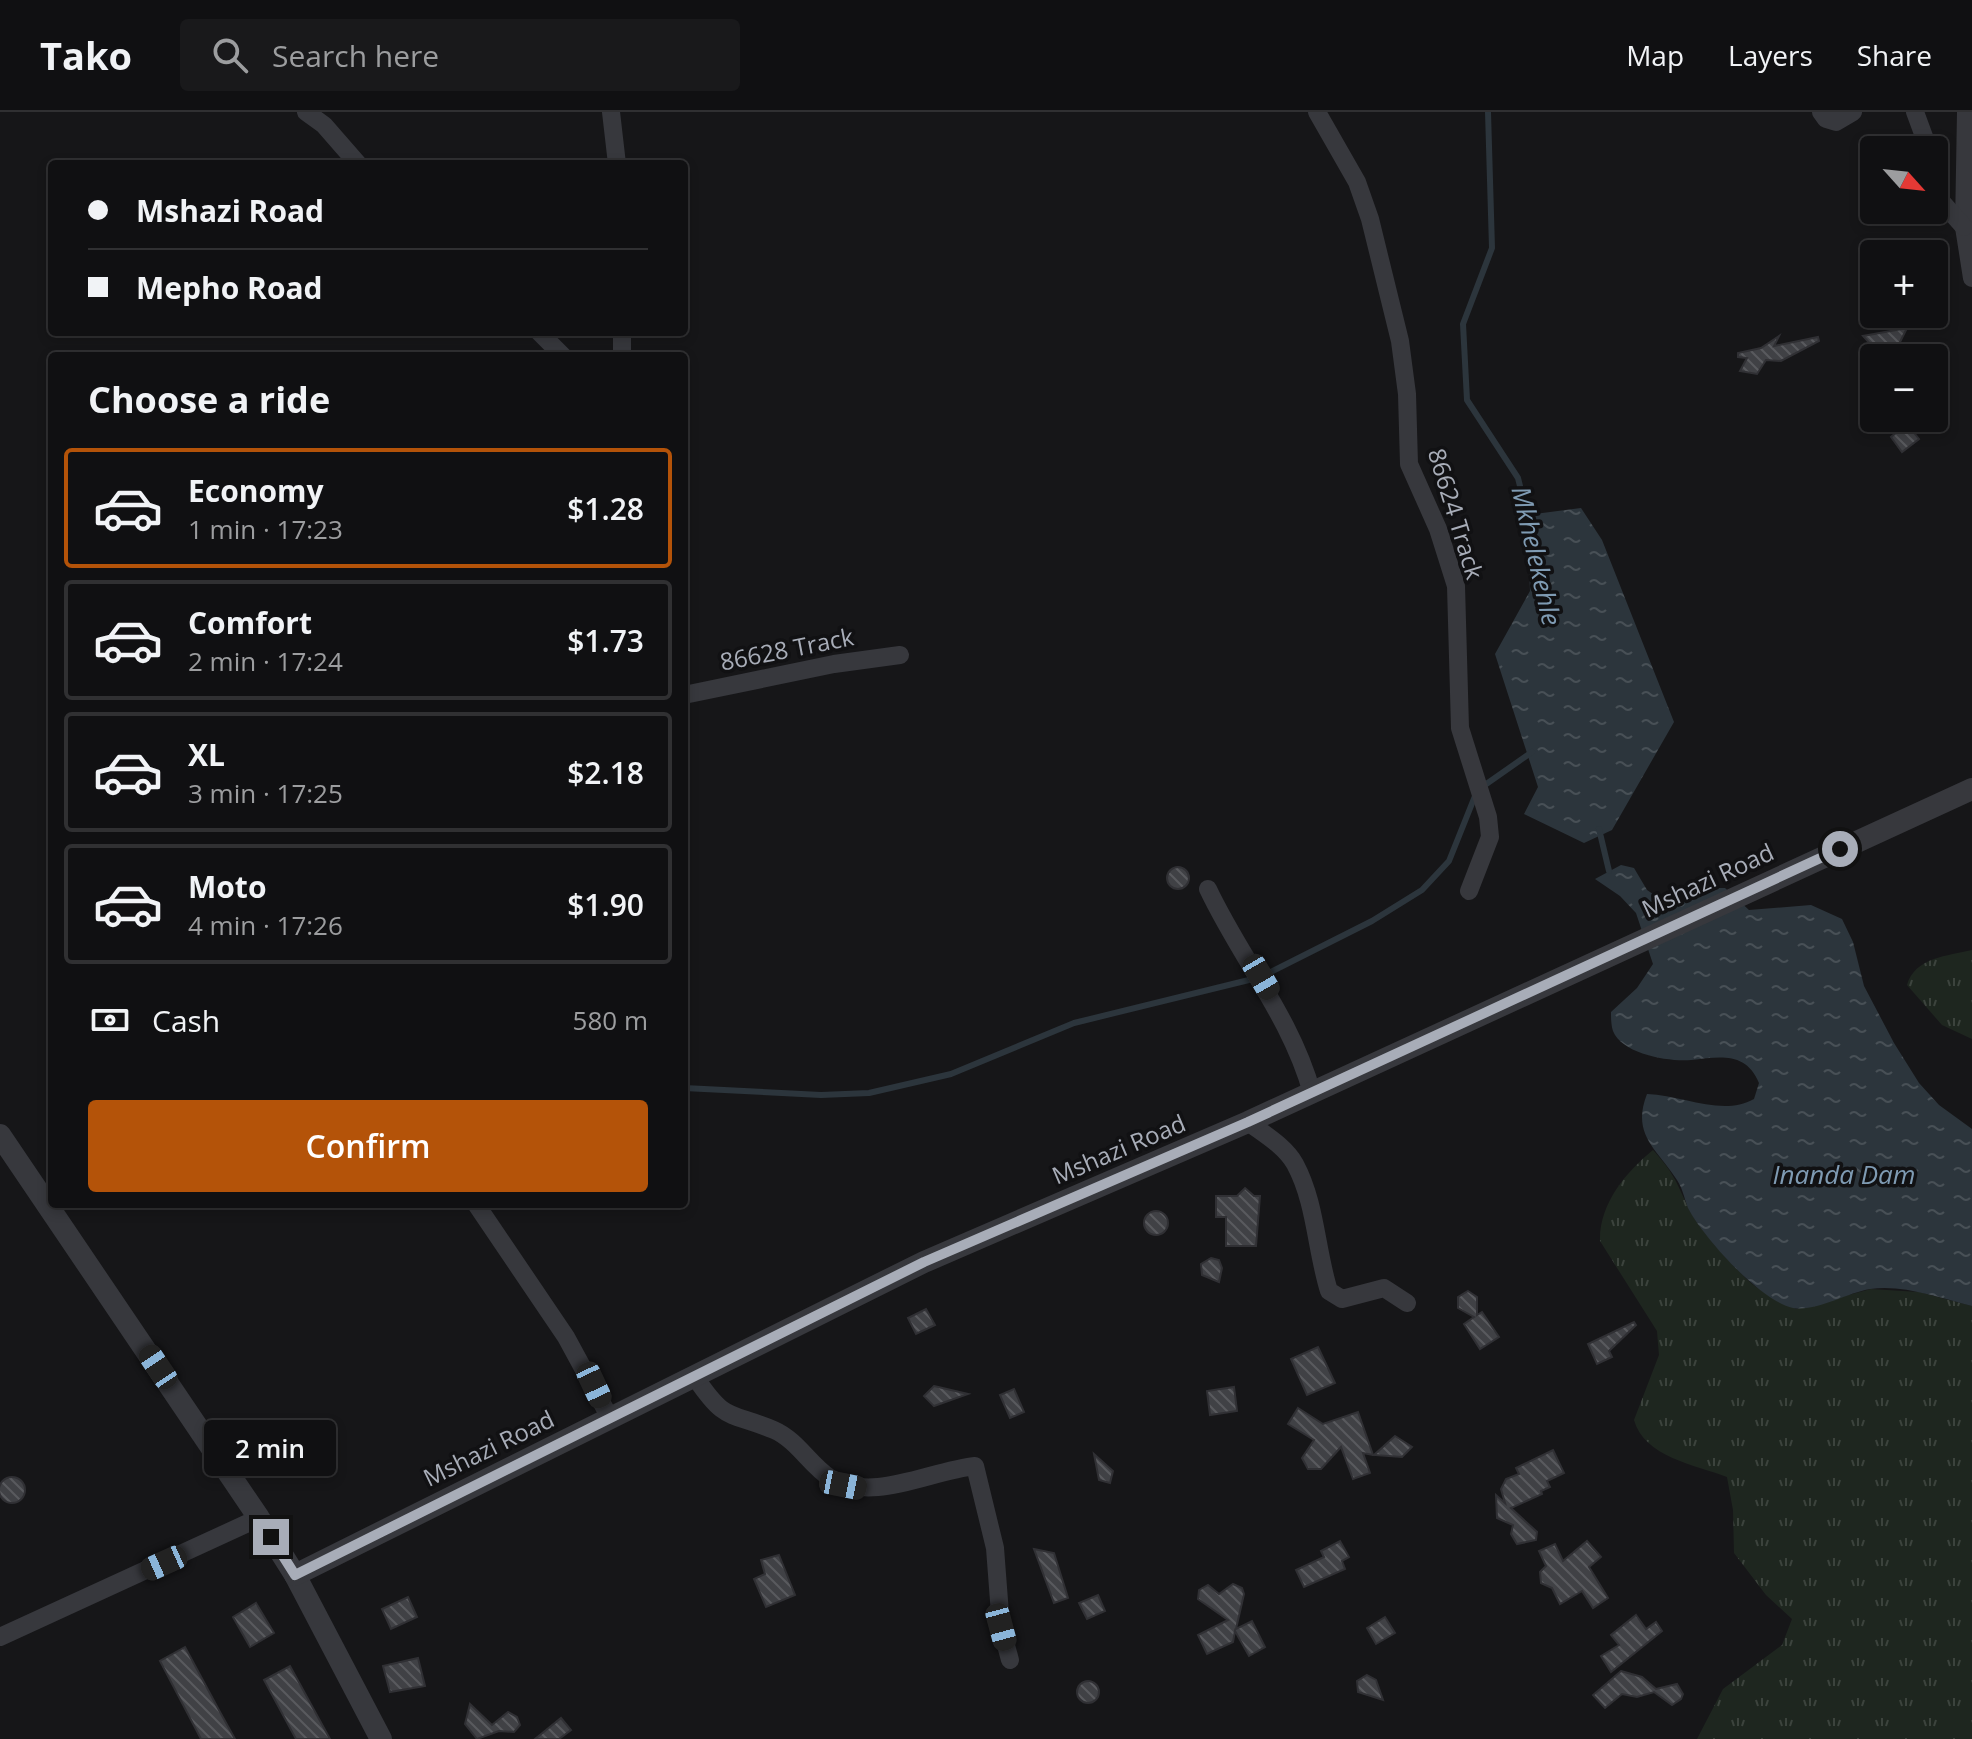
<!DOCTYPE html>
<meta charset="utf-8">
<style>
:root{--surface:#101012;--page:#19191b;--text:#f1f3f6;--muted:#9c9d9f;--line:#303032;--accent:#b45309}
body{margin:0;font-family:"Open Sans",sans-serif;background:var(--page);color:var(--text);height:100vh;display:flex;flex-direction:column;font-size:30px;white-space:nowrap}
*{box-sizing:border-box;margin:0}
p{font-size:26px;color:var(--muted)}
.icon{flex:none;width:44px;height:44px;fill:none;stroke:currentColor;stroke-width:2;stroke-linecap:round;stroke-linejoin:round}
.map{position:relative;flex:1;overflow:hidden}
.panel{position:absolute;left:48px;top:240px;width:640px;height:856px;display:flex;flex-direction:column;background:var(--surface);border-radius:8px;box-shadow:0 4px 12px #0003,0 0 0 2px var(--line)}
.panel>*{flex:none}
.banner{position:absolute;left:48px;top:48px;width:640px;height:176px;border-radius:8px;box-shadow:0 4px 12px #0003,0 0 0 2px var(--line);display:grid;align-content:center;height:176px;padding:0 40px;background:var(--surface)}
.needle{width:52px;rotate:117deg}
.controls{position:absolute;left:1860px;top:24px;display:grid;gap:16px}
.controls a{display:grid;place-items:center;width:88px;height:88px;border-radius:8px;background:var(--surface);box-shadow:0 4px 12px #0003,0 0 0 2px var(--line);font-size:40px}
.end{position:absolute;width:36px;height:36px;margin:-18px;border:10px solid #a8adb8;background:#111;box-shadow:0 0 0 4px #111}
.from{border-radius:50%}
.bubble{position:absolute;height:56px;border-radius:8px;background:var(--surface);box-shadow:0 4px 12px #0003,0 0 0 2px var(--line);font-size:26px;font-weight:600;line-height:56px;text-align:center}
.car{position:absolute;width:24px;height:48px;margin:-24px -12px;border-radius:10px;box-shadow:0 0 6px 2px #0007;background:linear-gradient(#222 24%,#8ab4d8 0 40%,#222 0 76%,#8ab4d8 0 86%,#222 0)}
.banner b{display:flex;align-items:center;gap:28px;height:76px;font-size:30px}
.banner b+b{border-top:2px solid var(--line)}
.banner i{width:20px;height:20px;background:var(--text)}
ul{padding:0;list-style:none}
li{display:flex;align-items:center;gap:24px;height:120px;margin:0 16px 12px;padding:0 24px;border:4px solid var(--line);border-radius:8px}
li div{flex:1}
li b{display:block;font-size:30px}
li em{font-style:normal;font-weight:600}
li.active{border-color:var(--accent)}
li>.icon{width:72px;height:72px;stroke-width:1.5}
h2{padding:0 40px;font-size:36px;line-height:96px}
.pay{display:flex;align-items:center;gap:20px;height:88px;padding:0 40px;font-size:30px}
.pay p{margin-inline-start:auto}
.button{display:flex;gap:16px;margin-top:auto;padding:16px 40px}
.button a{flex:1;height:92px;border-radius:8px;background:var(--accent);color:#fff;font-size:32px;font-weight:600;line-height:92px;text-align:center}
header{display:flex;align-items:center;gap:48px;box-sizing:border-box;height:112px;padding:0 40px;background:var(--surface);border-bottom:2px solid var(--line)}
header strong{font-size:38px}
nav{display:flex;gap:44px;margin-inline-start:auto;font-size:28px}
.search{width:560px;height:72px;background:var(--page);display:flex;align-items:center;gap:20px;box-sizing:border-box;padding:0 28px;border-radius:8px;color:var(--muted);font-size:30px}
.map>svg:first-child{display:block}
.grass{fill:url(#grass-tufts)}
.water{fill:url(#water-ripples)}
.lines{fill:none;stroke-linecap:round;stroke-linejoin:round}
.stream{stroke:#2c353c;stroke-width:6}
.building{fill:url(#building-back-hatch);stroke:#303034;stroke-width:2}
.minor{stroke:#37383d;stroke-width:18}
.tertiary{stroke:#37383d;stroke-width:22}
.route{stroke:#a8adb8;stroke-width:10}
.labels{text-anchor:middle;stroke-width:7;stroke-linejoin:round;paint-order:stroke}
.street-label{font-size:24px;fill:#a8adb8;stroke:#111113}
.water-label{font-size:26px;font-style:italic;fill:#7f9bb3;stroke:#111113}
</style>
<header>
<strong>Tako</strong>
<div class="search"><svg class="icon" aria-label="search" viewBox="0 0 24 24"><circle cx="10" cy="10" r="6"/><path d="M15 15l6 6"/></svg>Search here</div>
<nav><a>Map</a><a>Layers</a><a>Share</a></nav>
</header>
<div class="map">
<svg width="1972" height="1627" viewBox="0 0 1972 1627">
<defs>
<pattern id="grass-tufts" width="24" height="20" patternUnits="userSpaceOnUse" patternTransform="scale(2)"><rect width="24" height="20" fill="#1e261f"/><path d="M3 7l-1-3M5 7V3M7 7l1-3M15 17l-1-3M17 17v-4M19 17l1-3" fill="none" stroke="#3c433d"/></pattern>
<pattern id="water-ripples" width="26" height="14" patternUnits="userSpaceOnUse" patternTransform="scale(2)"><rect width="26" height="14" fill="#2c353c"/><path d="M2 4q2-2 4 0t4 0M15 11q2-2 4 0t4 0" fill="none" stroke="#485056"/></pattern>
<pattern id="building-back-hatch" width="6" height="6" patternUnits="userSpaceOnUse" patternTransform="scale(2)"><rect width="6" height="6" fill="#404145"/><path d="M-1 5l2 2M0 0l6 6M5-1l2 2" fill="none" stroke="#595a5e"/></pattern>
</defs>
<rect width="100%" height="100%" fill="#161618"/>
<g class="grass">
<path d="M 1972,838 L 1972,927 L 1942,913 L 1907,873 C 1915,845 1948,844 1972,838 Z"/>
<path d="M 1653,1038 C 1673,1060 1676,1069 1688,1095 C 1698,1117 1734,1156 1752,1172 C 1764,1182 1782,1189 1796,1197 L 1871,1177 L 1919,1180 L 1972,1194 L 1972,1627 L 1697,1627 L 1723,1577 L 1782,1533 L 1792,1507 L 1766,1483 L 1734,1441 L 1733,1398 L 1727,1365 C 1696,1353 1644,1345 1634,1308 L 1659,1243 L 1657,1219 L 1600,1129 C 1599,1092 1626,1060 1653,1038 Z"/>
</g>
<g class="water">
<polygon points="1581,396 1602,428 1674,610 1612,718 1584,731 1524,702 1538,675 1495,542 1530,479 1527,403"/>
<path d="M 1621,753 L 1634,756 L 1647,778 L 1666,791 L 1707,776 L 1725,776 L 1749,798 L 1811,793 L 1842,807 L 1853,830 L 1864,874 L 1894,931 L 1919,971 L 1939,993 L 1972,1017 L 1972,1194 C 1940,1186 1903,1172 1870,1177 C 1846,1181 1816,1200 1793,1196 C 1760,1189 1703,1125 1688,1096 C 1684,1086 1683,1077 1677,1068 C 1657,1037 1631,1023 1647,982 C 1683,983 1722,1005 1754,987 L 1759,971 C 1746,939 1719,945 1691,948 C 1669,950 1622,942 1613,919 C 1611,913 1611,905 1611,900 L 1637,876 L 1653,852 L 1636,801 L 1620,784 L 1595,767 Z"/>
</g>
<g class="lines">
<g class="stream">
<polyline points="1488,0 1492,136 1463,212 1467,288 1518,366 1529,410"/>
<polyline points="1482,675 1532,640"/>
<polyline points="1599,717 1609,759"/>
<polyline points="684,976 821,983 869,981 951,962 1074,911 1261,865 1372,809 1422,778 1449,749 1475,684"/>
</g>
</g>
<g class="building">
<polygon points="1907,216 1892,246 1883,246 1863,224"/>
<polygon points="1779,224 1774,234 1818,225 1819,229 1781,249 1766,248 1757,262 1740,259 1747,246 1738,245 1738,241 1761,236"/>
<polygon points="1907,312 1919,327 1902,340 1891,325"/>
<circle cx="1178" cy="766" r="11"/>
<polygon points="1245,1076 1254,1084 1260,1084 1256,1134 1226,1134 1226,1105 1216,1105 1216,1084 1237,1084"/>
<circle cx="1156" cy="1111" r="12"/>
<polygon points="1211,1146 1219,1148 1222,1156 1219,1170 1202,1163 1201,1152"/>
<polygon points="1468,1179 1477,1185 1477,1203 1482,1200 1499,1225 1480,1237 1464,1212 1474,1205 1458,1196 1458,1185"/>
<polygon points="926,1197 935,1213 916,1222 908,1206"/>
<polygon points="1634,1210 1636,1213 1609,1239 1612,1245 1597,1252 1588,1232"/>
<polygon points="1318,1235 1335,1271 1307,1283 1291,1247"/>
<polygon points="934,1274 968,1282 934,1294 924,1284"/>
<polygon points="1234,1275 1237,1299 1210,1303 1207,1279"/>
<polygon points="1014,1277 1024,1300 1010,1306 1000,1283"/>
<polygon points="1298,1296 1323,1312 1358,1300 1373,1343 1363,1341 1370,1361 1353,1367 1341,1335 1321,1357 1308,1357 1302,1346 1314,1328 1288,1312"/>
<polygon points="1395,1324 1412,1335 1402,1345 1374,1343"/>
<polygon points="1553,1338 1564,1361 1547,1369 1550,1375 1541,1379 1542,1382 1511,1396 1537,1420 1536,1428 1517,1432 1511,1422 1513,1413 1497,1406 1496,1383 1505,1391 1501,1377 1506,1367 1519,1362 1516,1356"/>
<polygon points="1094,1342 1113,1359 1110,1371 1099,1368"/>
<circle cx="12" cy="1378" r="13"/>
<polygon points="1340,1429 1349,1445 1342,1449 1345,1457 1304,1475 1296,1458 1324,1445 1321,1439"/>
<polygon points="1587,1429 1601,1445 1589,1455 1608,1486 1593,1496 1582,1479 1560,1492 1552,1476 1541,1471 1540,1460 1546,1454 1539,1439 1555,1432 1563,1449"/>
<polygon points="1034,1437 1054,1441 1068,1486 1054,1491"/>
<polygon points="779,1443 795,1483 766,1495 754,1467 765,1462 761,1448"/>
<polygon points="1233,1472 1242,1476 1244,1482 1236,1517 1252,1509 1265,1535 1249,1544 1235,1519 1233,1530 1207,1542 1198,1523 1228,1508 1198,1487 1199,1478 1208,1473 1219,1482"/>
<polygon points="1098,1483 1105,1499 1087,1507 1079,1491"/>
<polygon points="408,1485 417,1505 391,1517 382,1497"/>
<polygon points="256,1491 274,1521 250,1535 233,1505"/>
<polygon points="1636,1503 1646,1517 1656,1510 1662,1519 1611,1560 1601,1544 1619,1533 1611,1523"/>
<polygon points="1385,1505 1395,1521 1376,1532 1367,1516"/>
<polygon points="185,1535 220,1600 235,1627 201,1627 160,1549"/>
<polygon points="418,1546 425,1574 390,1580 383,1554"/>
<polygon points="290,1554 330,1627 296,1627 264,1568"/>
<polygon points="1621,1559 1642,1565 1656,1577 1677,1572 1683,1582 1681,1587 1672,1593 1654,1580 1637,1585 1622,1582 1605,1596 1593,1583"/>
<polygon points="1367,1563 1376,1568 1383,1588 1358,1580 1357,1569"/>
<circle cx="1088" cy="1580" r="11"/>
<polygon points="470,1592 492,1613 508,1600 517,1605 520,1613 514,1620 499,1619 477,1627 465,1612"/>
<polygon points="561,1606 571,1618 559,1627 535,1627"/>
</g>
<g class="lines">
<g class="minor">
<polyline points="306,0 324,13 358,52"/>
<polyline points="611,0 617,52"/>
<polyline points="1317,0 1357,70 1370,107 1400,229 1407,282 1409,352 1438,417 1456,474 1460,616 1488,705 1490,725 1469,779"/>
<polyline points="1821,0 1826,7 1836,10 1853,0"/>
<polyline points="1915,0 1929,38"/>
<polyline points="1966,0 1964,115 1972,166"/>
<polyline points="1934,60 1940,88 1964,115"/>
<polyline points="539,220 563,244"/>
<polyline points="622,220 622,244"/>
<polyline points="684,583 834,552 900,543"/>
<path d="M 1208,777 C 1241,847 1291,905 1312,981"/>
<path d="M 1248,1010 C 1264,1022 1285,1034 1295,1052 C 1316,1091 1316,1138 1329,1179 L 1342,1187 L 1384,1176 L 1407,1191"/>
<polyline points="476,1092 566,1225 610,1306"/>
<path d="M 695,1265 C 726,1311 728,1299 774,1318 C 797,1328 810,1353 830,1366 C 873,1391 929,1359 975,1354 L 995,1436 L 1001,1515 L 1010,1548"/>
<polyline points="0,1525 259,1406"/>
</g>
<g class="tertiary">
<polyline points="0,1023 259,1406 295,1463 381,1627"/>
<polyline points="295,1463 924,1150 1248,1010 1972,677"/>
</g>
</g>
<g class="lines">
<polyline class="route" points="271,1425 295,1463 924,1150 1248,1010 1840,737"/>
</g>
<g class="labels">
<g class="street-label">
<text transform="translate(1455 402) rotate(73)" y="8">86624 Track</text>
<text transform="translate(787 538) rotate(-11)" y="8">86628 Track</text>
<text transform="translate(1708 769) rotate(-25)" y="8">Mshazi Road</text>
<text transform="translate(1119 1038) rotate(-23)" y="8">Mshazi Road</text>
<text transform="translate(489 1337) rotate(-26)" y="8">Mshazi Road</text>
</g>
<g class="water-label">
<text transform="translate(1536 444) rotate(77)" y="9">Mkhelekehle</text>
<text x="1844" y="1072">Inanda Dam</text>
</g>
</g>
</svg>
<div class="controls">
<a><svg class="needle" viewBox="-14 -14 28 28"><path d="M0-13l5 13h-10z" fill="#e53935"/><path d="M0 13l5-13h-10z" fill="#9c9d9f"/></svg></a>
<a>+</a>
<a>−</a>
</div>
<i class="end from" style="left:1840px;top:737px"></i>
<i class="end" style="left:271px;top:1425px"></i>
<div class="bubble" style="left:204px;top:1308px;width:132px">2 min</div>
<i class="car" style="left:1261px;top:865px;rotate:150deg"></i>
<i class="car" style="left:158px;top:1255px;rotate:326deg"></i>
<i class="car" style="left:594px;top:1273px;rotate:155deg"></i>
<i class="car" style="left:843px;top:1373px;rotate:101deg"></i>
<i class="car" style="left:164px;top:1451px;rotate:246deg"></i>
<i class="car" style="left:1001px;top:1515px;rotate:165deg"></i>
<div class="banner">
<b><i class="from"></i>Mshazi Road</b>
<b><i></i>Mepho Road</b>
</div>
<section class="panel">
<h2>Choose a ride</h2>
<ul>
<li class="active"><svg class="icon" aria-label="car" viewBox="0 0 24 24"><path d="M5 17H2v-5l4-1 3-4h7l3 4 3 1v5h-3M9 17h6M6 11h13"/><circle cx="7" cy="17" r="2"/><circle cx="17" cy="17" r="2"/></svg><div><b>Economy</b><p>1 min · 17:23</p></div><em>$1.28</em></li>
<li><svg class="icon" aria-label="car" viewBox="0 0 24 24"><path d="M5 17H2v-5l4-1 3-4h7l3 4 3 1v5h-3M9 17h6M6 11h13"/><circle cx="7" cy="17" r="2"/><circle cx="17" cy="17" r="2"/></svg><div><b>Comfort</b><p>2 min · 17:24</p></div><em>$1.73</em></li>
<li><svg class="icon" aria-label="car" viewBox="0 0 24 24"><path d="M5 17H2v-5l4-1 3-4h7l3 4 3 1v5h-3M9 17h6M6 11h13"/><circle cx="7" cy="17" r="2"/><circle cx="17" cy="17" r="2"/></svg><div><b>XL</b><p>3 min · 17:25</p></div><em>$2.18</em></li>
<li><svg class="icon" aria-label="car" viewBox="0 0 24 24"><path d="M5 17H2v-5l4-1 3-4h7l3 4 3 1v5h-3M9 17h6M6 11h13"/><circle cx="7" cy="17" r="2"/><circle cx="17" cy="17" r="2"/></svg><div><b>Moto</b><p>4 min · 17:26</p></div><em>$1.90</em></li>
</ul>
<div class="pay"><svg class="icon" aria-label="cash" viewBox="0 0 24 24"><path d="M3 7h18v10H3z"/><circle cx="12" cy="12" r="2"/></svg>Cash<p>580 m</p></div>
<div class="button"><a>Confirm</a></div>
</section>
</div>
